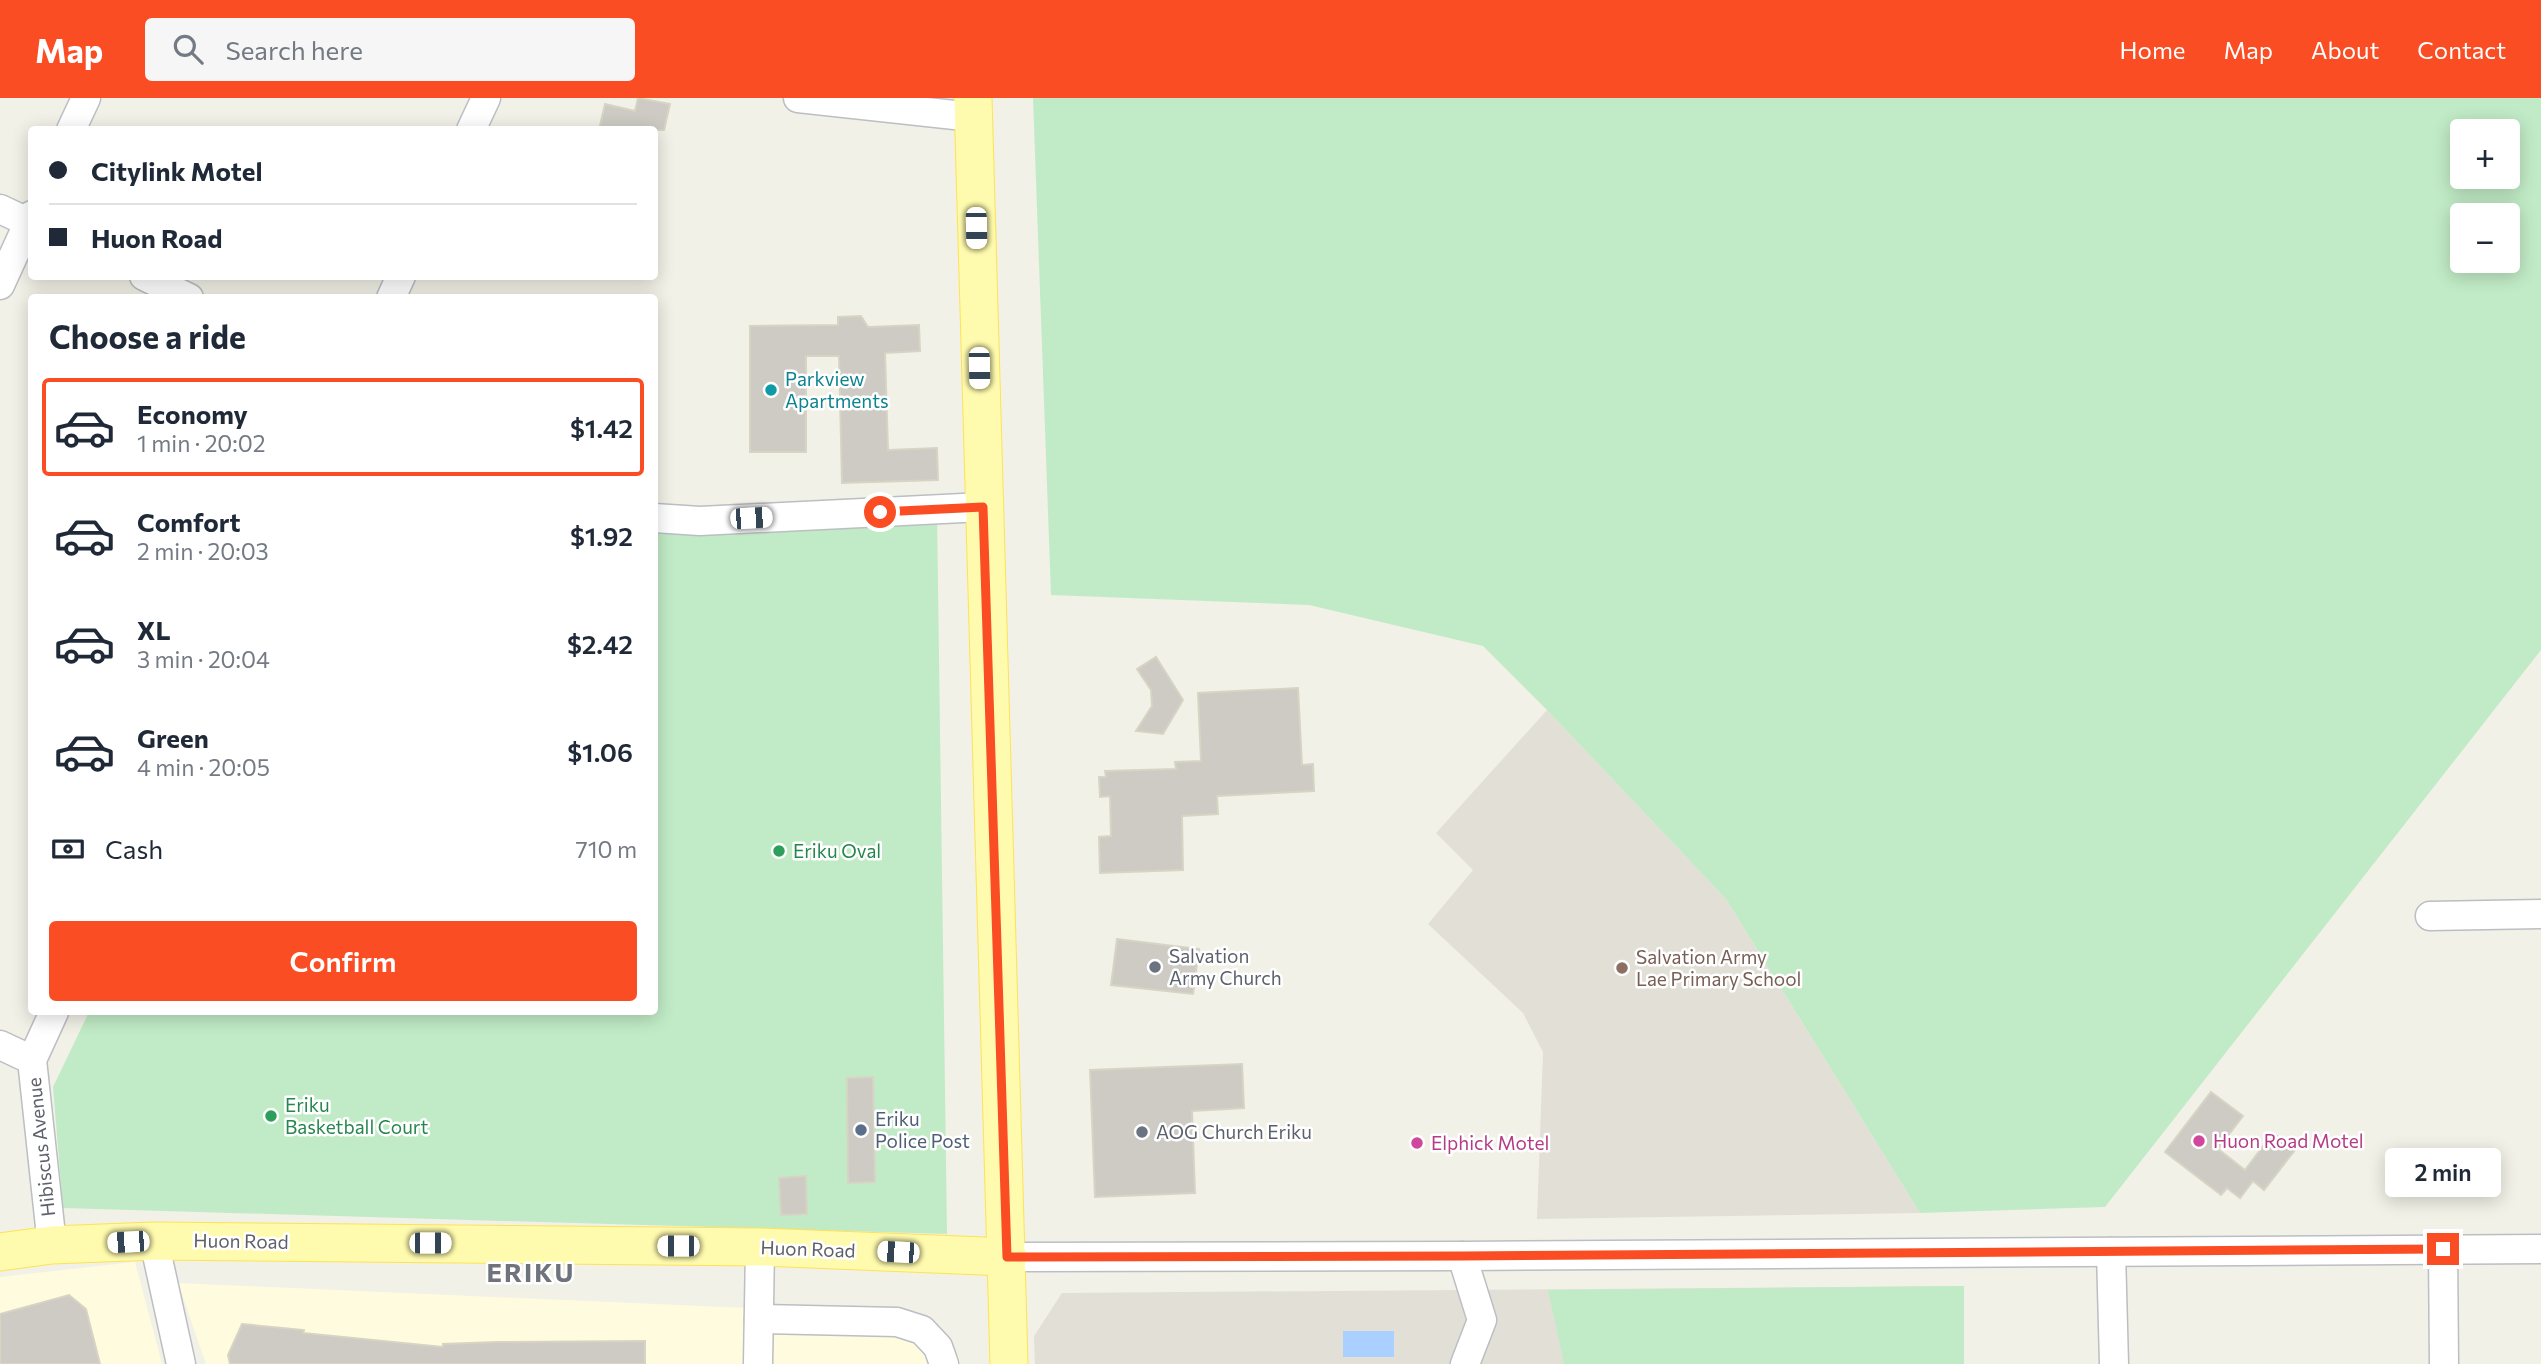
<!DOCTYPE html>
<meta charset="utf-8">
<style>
:root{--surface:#fff;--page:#f6f6f7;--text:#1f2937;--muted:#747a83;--line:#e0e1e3;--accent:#fb4d23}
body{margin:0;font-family:Commissioner,sans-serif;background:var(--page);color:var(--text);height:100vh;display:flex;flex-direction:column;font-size:26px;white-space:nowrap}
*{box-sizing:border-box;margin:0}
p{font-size:23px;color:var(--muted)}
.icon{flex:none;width:38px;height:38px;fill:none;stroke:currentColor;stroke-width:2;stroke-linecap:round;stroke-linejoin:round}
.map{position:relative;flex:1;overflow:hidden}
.panel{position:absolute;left:28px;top:196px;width:630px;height:721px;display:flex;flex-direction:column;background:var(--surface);border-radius:7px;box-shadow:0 4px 18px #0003}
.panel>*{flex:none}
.guide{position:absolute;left:28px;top:28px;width:630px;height:154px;border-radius:7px;box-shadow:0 4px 18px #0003;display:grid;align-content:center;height:154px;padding:0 21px;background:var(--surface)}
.tools{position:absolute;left:2450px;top:21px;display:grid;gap:14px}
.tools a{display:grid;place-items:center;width:70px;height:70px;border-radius:7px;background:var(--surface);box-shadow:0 4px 18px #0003;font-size:35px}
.end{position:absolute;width:32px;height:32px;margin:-16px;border:9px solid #fb4d23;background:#fff;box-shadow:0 0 0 4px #fff}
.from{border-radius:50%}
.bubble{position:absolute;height:49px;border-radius:7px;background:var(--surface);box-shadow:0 4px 18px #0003;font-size:23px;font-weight:600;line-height:49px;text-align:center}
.car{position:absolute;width:21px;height:42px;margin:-21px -10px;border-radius:9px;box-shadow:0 0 5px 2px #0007;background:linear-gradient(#fff 24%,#345 0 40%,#fff 0 76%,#345 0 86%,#fff 0)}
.guide b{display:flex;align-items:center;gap:24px;height:66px;font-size:26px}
.guide b+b{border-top:2px solid var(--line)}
.guide i{width:18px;height:18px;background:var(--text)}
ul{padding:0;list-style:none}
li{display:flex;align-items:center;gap:21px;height:98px;margin:0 14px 10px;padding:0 7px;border:4px solid transparent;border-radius:7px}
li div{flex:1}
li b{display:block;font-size:26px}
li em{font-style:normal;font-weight:600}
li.current{border-color:var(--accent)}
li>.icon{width:63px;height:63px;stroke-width:1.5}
h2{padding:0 21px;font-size:32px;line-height:84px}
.pay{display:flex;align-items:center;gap:18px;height:77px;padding:0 21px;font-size:26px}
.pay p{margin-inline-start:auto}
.button{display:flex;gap:14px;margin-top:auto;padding:14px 21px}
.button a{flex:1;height:80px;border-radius:7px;background:var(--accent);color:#fff;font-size:28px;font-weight:600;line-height:80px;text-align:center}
header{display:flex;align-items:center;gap:42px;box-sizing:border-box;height:98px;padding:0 35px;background:var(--accent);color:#fff}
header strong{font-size:33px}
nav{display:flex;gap:38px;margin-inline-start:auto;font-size:24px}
.search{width:490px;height:63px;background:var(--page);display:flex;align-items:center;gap:18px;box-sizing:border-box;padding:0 24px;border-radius:7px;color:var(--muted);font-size:26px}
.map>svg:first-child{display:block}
.commercial{fill:#fffbde}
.education{fill:#e2e0d6}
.green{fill:#c1ebc6;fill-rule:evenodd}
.water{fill:#a9d0ff}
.building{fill:#cdcbc4;stroke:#d7d4c4;stroke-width:2}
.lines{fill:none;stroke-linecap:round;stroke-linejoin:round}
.minor-casing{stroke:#bbbec3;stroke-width:31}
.major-casing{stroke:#ffe252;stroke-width:39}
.minor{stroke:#fff;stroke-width:28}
.major{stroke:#fffbae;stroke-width:37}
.route{stroke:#fb4d23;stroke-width:9}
.culture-dot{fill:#0f9aa8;stroke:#fff;stroke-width:2.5}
.leisure-dot{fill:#2e9e5b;stroke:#fff;stroke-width:2.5}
.worship-dot{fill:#6b7280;stroke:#fff;stroke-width:2.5}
.education-dot{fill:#8d6e63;stroke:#fff;stroke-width:2.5}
.service-dot{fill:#5c6f8a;stroke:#fff;stroke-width:2.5}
.hotel-dot{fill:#d1479c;stroke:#fff;stroke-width:2.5}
.labels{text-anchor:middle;stroke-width:5;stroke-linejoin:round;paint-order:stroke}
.culture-label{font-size:19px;fill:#0d838f;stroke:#fff;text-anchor:start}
.leisure-label{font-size:19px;fill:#27864d;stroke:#fff;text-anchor:start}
.worship-label{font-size:19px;fill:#5b616d;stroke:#fff;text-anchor:start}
.education-label{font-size:19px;fill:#785e54;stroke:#fff;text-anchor:start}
.service-label{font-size:19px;fill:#4e5e75;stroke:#fff;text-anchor:start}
.hotel-label{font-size:19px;fill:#b23c85;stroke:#fff;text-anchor:start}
.street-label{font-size:19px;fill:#5e6169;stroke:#fff}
.district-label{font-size:26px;font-weight:bold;letter-spacing:2px;fill:#6f737b;stroke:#fff}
</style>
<header>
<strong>Map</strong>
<div class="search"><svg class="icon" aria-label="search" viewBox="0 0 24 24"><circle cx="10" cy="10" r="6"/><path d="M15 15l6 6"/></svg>Search here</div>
<nav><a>Home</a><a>Map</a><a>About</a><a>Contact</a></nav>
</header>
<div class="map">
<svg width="2541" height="1266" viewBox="0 0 2541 1266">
<rect width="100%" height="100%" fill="#f2f1e7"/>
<g class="commercial">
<polygon points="135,1164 162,1266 0,1266 0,1179"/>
<polygon points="178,1185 927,1218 959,1259 960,1266 206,1266"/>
</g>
<g class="education">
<polygon points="1547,612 1726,801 1920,1115 1537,1121 1543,954 1523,915 1428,826 1473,772 1436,735"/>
<polygon points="1964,1188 1964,1266 1035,1266 1034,1238 1062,1195"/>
</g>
<g class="green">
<path d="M 1033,0 L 2541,0 L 2541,552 L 2105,1109 L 1920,1115 L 1726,801 L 1547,612 L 1483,548 L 1309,507 L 1051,497 ZM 2508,33 L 2508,79 L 2462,79 L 2462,33 ZM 2462,117 L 2508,117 L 2508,163 L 2462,163 Z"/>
<polygon points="655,412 937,415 947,1136 63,1110 53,989 89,914 654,914"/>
<polygon points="1964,1188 1964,1266 1564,1266 1548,1192"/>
</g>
<rect class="water" x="1343" y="1233" width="51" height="26"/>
<g class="building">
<polygon points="638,0 670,6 664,32 599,32 605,6 635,13"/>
<polygon points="861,218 868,229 919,227 920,253 885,255 888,352 937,350 938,382 842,385 839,258 806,258 806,354 750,354 750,228 838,227 838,219"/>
<polygon points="1156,559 1183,602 1163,636 1136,633 1152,608 1151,592 1137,571"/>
<polygon points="1298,590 1302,667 1313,666 1314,693 1217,698 1218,716 1182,718 1183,772 1100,775 1099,739 1111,738 1110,698 1100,699 1099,679 1106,679 1105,673 1176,671 1175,664 1201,663 1198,595"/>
<polygon points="1117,841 1199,851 1193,896 1111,887"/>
<polygon points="1242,966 1244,1010 1192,1013 1195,1095 1095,1099 1090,972"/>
<polygon points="873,979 875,1084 848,1085 847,980"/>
<polygon points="2211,994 2243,1018 2218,1051 2245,1072 2273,1035 2295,1052 2264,1092 2253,1083 2240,1100 2227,1090 2221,1097 2165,1054"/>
<polygon points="806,1078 807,1116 781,1117 779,1080"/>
<polygon points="69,1197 86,1211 100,1266 0,1266 0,1216"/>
<polygon points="242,1226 304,1232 303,1235 443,1249 443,1246 498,1244 645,1243 645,1266 230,1266 228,1257"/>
</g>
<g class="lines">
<g class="minor-casing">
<g id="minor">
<polyline points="798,0 973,19"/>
<polyline points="71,32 86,0"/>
<polyline points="471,32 486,0"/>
<polyline points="0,111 32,126"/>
<polyline points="144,178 189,200"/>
<polyline points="0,187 32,117"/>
<polyline points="391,200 401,178"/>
<polyline points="654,420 700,423 983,409"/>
<polyline points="2430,818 2541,816"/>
<polyline points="0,947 32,962"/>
<polyline points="154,1143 181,1266"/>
<polyline points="52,1147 32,962 54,914"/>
<polyline points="2443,1151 2444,1266"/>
<polyline points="2111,1154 2114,1266"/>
<polyline points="1462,1158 1482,1222 1465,1266"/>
<polyline points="1008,1159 1462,1158 2541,1151"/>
<polyline points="759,1221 897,1224 922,1232 938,1249 944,1266"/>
<polyline points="758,1266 760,1149"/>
</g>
</g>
<g class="major-casing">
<g id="major">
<polyline points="973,0 1009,1266"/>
<polyline points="0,1154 52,1147 154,1143 760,1149 1008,1159"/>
</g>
</g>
<use href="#minor" class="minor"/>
<use href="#major" class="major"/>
</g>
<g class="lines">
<polyline class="route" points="880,414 983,409 1007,1159 1462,1158 2443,1151"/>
</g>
<circle class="culture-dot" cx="771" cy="292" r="7"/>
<g class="leisure-dot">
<circle cx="779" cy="753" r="7"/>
<circle cx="271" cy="1018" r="7"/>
</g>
<g class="worship-dot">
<circle cx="1155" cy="869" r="7"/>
<circle cx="1142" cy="1034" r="7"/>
</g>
<circle class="education-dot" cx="1622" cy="870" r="7"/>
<circle class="service-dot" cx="861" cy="1032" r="7"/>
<g class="hotel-dot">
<circle cx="2199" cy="1043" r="7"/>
<circle cx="1417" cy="1045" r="7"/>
</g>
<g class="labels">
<g class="culture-label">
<text x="785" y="288">Parkview<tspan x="785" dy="22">Apartments</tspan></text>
</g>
<g class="leisure-label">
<text x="793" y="760">Eriku Oval</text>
<text x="285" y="1014">Eriku<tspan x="285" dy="22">Basketball Court</tspan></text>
</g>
<g class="worship-label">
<text x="1169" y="865">Salvation<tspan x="1169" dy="22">Army Church</tspan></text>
<text x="1156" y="1041">AOG Church Eriku</text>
</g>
<g class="education-label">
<text x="1636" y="866">Salvation Army<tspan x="1636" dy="22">Lae Primary School</tspan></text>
</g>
<g class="service-label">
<text x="875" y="1028">Eriku<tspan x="875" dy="22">Police Post</tspan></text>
</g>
<g class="hotel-label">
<text x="2213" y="1050">Huon Road Motel</text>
<text x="1431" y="1052">Elphick Motel</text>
</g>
<g class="street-label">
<text transform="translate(41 1049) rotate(-96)" y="7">Hibiscus Avenue</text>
<text transform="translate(241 1143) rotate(1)" y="7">Huon Road</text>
<text transform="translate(808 1151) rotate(2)" y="7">Huon Road</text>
</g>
<g class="district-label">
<text x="531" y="1184">ERIKU</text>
</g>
</g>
</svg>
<div class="tools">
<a>+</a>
<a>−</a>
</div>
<i class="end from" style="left:880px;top:414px"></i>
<i class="end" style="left:2443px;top:1151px"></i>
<div class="bubble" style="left:2385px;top:1050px;width:116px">2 min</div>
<i class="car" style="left:976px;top:130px;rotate:179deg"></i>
<i class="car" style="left:979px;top:270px;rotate:179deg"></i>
<i class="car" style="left:751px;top:420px;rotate:87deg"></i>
<i class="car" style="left:128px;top:1144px;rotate:267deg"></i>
<i class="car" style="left:430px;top:1145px;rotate:90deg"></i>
<i class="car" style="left:678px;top:1148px;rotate:270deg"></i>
<i class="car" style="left:898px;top:1154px;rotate:273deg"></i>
<div class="guide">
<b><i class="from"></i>Citylink Motel</b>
<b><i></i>Huon Road</b>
</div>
<section class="panel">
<h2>Choose a ride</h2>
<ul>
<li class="current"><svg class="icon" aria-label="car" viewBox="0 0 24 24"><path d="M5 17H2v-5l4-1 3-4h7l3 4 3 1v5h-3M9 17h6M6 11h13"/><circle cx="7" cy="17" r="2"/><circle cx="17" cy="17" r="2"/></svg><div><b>Economy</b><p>1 min · 20:02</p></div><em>$1.42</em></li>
<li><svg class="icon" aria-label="car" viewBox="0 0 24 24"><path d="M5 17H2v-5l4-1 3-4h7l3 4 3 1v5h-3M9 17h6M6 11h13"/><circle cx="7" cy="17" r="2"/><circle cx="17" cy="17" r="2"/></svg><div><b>Comfort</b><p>2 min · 20:03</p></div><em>$1.92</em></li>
<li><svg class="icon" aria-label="car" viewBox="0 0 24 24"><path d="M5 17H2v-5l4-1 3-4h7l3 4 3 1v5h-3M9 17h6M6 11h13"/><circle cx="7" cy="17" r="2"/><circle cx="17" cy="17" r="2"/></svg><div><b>XL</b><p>3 min · 20:04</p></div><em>$2.42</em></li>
<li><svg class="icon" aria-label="car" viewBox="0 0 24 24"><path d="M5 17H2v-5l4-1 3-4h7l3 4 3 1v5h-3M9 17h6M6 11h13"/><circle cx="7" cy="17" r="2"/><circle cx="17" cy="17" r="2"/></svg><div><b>Green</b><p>4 min · 20:05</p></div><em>$1.06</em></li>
</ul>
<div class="pay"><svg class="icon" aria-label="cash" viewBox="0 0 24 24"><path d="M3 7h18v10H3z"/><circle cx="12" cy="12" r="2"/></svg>Cash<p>710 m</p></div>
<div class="button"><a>Confirm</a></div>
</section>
</div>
